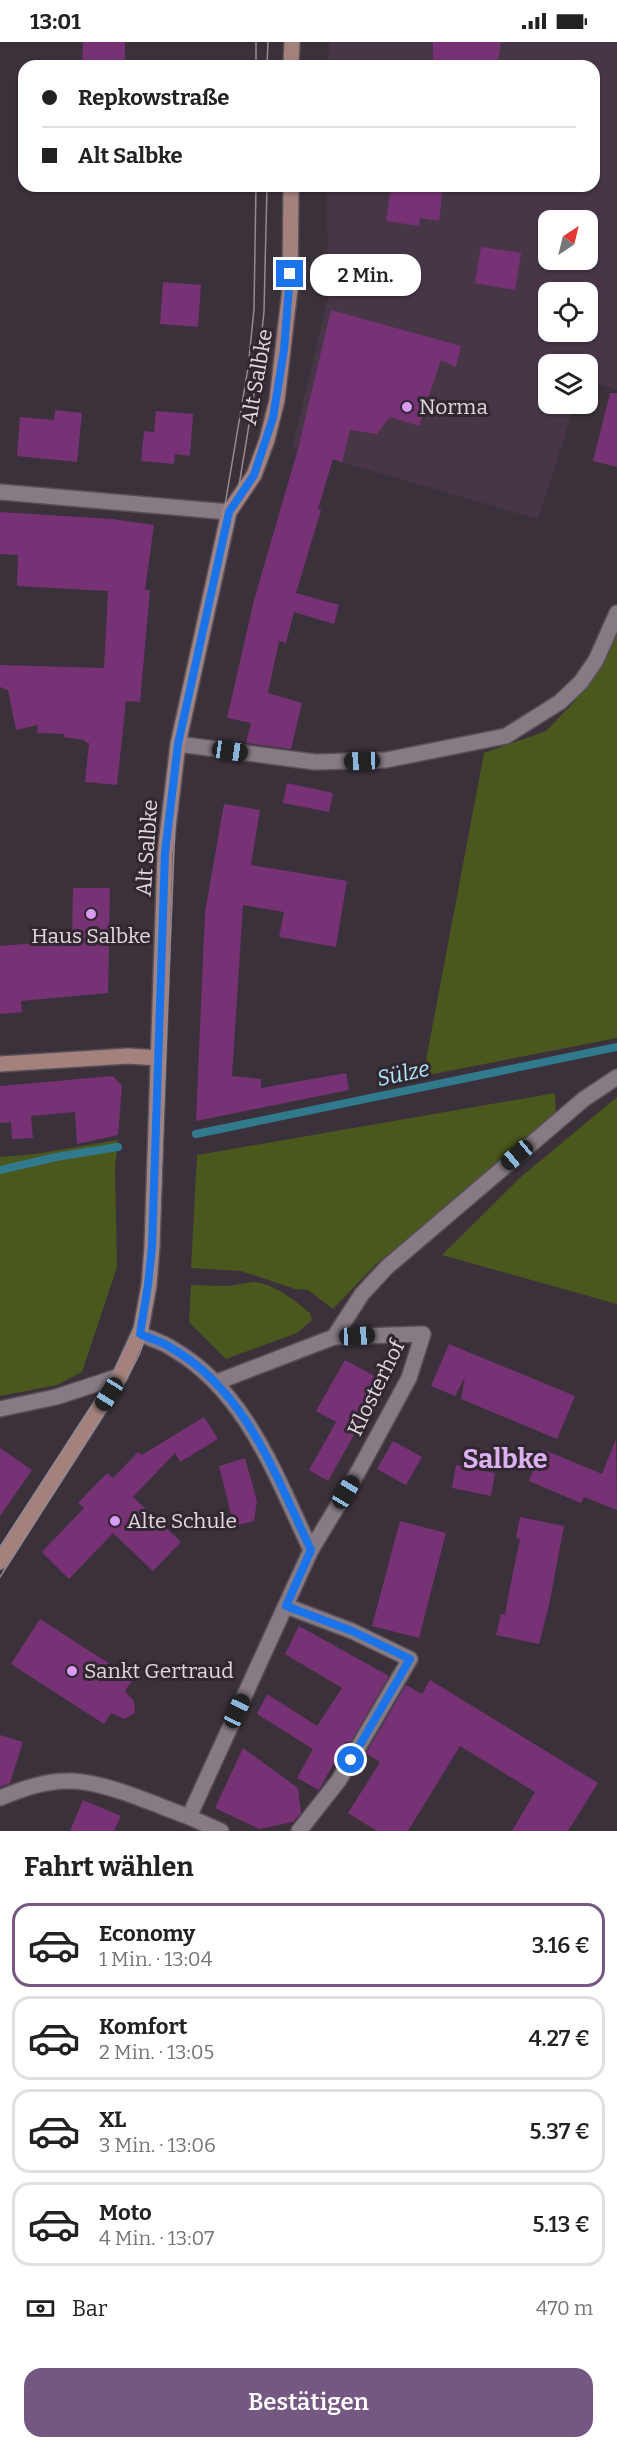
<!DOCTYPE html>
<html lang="de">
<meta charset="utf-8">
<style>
:root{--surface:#fff;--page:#f6f6f6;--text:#222;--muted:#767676;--line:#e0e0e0;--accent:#755882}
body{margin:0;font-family:Bitter,serif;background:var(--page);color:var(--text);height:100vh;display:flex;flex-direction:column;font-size:22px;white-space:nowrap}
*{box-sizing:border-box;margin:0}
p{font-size:20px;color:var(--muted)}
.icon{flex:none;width:33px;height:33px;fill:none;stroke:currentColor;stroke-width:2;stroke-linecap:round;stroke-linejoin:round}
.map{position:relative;height:1789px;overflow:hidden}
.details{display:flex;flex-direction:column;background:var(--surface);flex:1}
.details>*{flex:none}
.guide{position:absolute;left:18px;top:18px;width:582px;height:132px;border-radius:18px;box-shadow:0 2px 4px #0004;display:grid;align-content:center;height:132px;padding:0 24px;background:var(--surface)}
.needle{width:39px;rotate:35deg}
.tools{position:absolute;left:538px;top:168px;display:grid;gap:12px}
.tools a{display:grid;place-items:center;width:60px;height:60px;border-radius:12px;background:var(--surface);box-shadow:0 2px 4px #0004;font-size:30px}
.end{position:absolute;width:27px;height:27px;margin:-14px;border:8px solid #1a73e8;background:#fff;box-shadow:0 0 0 3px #fff}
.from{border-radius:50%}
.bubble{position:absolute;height:42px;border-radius:18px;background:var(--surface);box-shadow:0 2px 4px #0004;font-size:20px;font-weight:600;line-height:42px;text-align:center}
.car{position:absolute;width:18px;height:36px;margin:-18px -9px;border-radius:8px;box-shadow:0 0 4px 2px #0007;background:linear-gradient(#222 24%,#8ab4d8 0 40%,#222 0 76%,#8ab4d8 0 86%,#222 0)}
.guide b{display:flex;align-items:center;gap:21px;height:57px;font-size:22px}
.guide b+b{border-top:2px solid var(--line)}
.guide i{width:15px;height:15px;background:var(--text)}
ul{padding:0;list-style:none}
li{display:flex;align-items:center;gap:18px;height:84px;margin:0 12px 9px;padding:0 12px;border:3px solid var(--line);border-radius:18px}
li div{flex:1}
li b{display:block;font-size:22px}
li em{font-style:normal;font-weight:600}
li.on{border-color:var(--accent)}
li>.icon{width:54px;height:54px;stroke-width:1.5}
h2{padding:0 24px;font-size:27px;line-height:72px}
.pay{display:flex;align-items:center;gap:15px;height:66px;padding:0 24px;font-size:22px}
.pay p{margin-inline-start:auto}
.primary-button{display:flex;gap:12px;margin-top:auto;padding:12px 24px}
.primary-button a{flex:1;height:69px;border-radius:18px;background:var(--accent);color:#fff;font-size:24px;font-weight:600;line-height:69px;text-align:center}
.status{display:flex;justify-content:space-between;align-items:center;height:42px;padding:0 30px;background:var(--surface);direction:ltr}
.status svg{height:16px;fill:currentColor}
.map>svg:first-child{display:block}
.built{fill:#473746;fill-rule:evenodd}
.green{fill:#4a571d}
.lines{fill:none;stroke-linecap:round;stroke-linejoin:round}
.stream{stroke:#31798d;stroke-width:8}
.building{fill:#763274}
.minor-casing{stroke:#574f57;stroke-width:18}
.secondary-casing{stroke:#574f57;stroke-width:18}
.minor{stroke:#867a85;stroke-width:15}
.secondary{stroke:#a5817d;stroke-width:15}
.tram{stroke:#938b93;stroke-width:1.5}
.route{stroke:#1a73e8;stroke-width:8}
.poi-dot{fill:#da9af7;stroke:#312730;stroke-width:2}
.labels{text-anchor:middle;stroke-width:6;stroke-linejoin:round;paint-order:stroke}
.street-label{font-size:21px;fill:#e0d9df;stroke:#312730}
.poi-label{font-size:21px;fill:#e0d9df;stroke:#312730;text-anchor:start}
.water-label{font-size:22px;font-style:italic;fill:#aee8fa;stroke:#312730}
.district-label{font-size:27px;font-weight:bold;fill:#dcb0f1;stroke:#312730}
</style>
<div class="status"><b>13:01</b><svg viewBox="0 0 49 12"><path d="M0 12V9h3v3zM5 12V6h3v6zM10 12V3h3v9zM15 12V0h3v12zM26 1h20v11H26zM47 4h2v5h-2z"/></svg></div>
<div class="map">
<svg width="617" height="1789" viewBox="0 0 617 1789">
<rect width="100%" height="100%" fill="#3b313b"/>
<path class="built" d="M 329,0 L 617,0 L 617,348 L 588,339 L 588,322 L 549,322 L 549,362 L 575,362 L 538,477 L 292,406 L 328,257 L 327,144 L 594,144 L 594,24 L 328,24 ZM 549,178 L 588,178 L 588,218 L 549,218 ZM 549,250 L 588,250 L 588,290 L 549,290 Z"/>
<g class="green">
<polygon points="617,592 617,996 423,1034 484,711 546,689 574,660 590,639 605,618"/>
<polygon points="555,1051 556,1075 376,1222 333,1267 308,1248 295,1247 241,1229 191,1226 197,1113"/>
<polygon points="617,1055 617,1262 442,1213 522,1134"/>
<polygon points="118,1098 115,1125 117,1225 82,1330 57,1343 0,1354 0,1115 36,1112"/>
<path d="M 254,1240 C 275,1242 294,1258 310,1271 L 312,1278 L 297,1291 L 226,1317 L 189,1280 L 191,1243 L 227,1244 Z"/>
</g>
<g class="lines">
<g class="stream">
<polyline points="196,1092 617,1005"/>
<polyline points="0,1128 56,1115 118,1105"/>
</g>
</g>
<g class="building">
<polygon points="83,0 125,0 125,24 82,24"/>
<polygon points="433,0 501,0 497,24 472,24 473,19 433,20"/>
<polygon points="391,144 443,144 439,179 420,176 419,184 386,179"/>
<polygon points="481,205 521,211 515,248 475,241"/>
<polygon points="380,213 413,222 404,252 371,242"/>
<polygon points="163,240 201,243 198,285 160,282"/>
<polygon points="331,268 461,304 456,325 441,318 419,384 390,375 377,392 350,388 342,420 333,417 318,467 321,468 296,551 339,563 334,582 294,570 286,601 279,599 268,651 302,661 291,707 246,701 251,681 227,676 254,558 298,407"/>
<polygon points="610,351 617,351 617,425 593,419"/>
<polygon points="55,368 82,371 77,420 17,414 20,375 54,378"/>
<polygon points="156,369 193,372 190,414 175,412 174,422 141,419 144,389 154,390"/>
<polygon points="0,470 112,477 154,483 145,548 150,548 140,660 126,659 117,743 85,740 89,701 85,700 85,698 63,695 64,692 37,691 38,683 16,688 8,648 0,645 0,623 104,626 108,549 17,544 18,513 0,512"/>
<polygon points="287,741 333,751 329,770 283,761"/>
<polygon points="224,762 260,768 251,823 347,839 336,905 279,895 284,870 243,863 232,1034 261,1037 261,1046 346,1031 349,1048 196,1079 205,870"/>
<polygon points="73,846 110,846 108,951 21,959 22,970 0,972 0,904 72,898"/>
<polygon points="113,1034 122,1044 118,1093 77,1102 75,1070 31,1074 33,1096 12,1097 11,1080 0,1081 0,1044"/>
<polygon points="449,1302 575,1354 557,1397 461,1357 465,1335 455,1354 431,1344"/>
<polygon points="345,1318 384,1339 328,1439 309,1428 336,1380 316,1369"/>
<polygon points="204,1375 218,1397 180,1420 175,1411 133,1455 181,1500 153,1529 113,1491 69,1537 42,1510 84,1466 78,1461 107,1431 113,1436 138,1410 142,1413"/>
<polygon points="616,1397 617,1468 584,1455 581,1461 529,1439 542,1407 602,1432"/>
<polygon points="393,1399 422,1415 406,1443 377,1427"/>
<polygon points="0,1406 32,1428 0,1474"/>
<polygon points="245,1416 257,1459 254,1479 234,1484 219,1424"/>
<polygon points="456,1423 495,1431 491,1454 452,1446"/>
<polygon points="520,1475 564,1484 549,1563 539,1602 496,1593 501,1572 505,1573 508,1555 520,1497 516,1496"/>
<polygon points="400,1479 446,1491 419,1596 372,1584"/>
<polygon points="40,1577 133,1637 125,1649 134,1659 135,1671 124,1677 111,1671 104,1682 11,1622"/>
<polygon points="299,1584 389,1634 350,1701 346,1699 319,1748 297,1736 313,1707 257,1672 267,1652 317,1684 342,1646 285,1612"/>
<polygon points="430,1638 598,1741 568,1789 512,1789 535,1750 460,1704 408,1789 377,1789 348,1771 380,1720 366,1711 406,1643 422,1652"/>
<polygon points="0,1693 23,1700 10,1741 0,1745"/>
<polygon points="243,1706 298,1746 301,1771 293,1780 259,1787 215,1766"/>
<polygon points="83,1758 121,1774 114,1789 70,1789"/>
</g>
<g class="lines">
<g class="minor-casing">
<g id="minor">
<polyline points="0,450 229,470"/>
<polyline points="178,702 315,720 386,718 506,694 560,660 581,640 596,618 617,571"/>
<polyline points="334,1295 362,1252 387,1225 584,1057 617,1035"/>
<polyline points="217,1340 334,1295 423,1292 409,1336 358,1430 311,1508"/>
<polyline points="0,1367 56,1355 120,1334"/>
<polyline points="286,1564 352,1589 410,1617 339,1738 299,1789"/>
<path d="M 0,1756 C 22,1747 44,1739 68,1739 C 102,1738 156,1763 189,1775 L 311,1508 C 276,1435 247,1350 173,1307 C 163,1300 151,1297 140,1292"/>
<polyline points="189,1775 221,1789"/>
</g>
</g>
<g class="secondary-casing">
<g id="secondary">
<polyline points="291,24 292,0"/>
<polyline points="0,1022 128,1014 158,1016"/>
<polyline points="0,1520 120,1334 141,1287 149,1243 152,1205 165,811 178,702 229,470 254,433 267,398 277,358 290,247 291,144"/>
</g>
</g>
<use href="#minor" class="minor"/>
<use href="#secondary" class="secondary"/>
<g class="tram">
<polyline points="256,24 256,0"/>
<polyline points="267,24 268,0"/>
<polyline points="0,1505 113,1331 135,1285 141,1258 145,1229 152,1070 160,811 166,755 173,701 223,475 248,326 254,267 256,144"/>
<polyline points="0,1535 127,1336 139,1313 147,1291 158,1206 176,758 182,705 233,480 258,328 264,269 267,144"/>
</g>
</g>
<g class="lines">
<path class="route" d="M 290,232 L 284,308 L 273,376 L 254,433 L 229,470 L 178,702 L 165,811 L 152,1205 L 148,1243 L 140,1292 C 151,1297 163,1300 173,1307 C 247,1350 276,1435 311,1508 L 286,1564 L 352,1589 L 410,1617 L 351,1718"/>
</g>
<g class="poi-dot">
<circle cx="407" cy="365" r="6"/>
<circle cx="91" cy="872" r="6"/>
<circle cx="115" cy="1479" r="6"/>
<circle cx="72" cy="1629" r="6"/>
</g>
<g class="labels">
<g class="street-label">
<text transform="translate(257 335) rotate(-80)" y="7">Alt Salbke</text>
<text transform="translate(147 806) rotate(-86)" y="7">Alt Salbke</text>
<text transform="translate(376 1346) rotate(-64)" y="7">Klosterhof</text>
</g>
<g class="poi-label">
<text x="419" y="372">Norma</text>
<text x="91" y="901" text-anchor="middle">Haus Salbke</text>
<text x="127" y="1486">Alte Schule</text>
<text x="84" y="1636">Sankt Gertraud</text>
</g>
<g class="water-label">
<text transform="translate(403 1031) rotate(-12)" y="8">Sülze</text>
</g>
<g class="district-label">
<text x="505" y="1426">Salbke</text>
</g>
</g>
</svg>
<div class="tools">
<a><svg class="needle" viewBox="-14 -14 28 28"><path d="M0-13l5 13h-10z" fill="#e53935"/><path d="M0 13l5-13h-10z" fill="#767676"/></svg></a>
<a><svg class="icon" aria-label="locate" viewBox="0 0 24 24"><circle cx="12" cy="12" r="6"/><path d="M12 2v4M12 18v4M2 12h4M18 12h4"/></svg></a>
<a><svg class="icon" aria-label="layers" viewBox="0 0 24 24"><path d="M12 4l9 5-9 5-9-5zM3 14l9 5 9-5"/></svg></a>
</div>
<i class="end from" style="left:351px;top:1718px"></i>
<i class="end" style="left:290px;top:232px"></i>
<div class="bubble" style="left:310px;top:212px;width:111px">2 Min.</div>
<i class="car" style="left:230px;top:709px;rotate:98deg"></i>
<i class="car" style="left:362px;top:719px;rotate:268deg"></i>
<i class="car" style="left:517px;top:1113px;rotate:230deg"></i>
<i class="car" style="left:357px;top:1294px;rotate:87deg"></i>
<i class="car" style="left:109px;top:1352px;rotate:212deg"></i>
<i class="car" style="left:346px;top:1450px;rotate:31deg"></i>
<i class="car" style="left:237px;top:1669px;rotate:25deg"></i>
<div class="guide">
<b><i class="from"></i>Repkowstraße</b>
<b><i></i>Alt Salbke</b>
</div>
</div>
<section class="details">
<h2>Fahrt wählen</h2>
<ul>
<li class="on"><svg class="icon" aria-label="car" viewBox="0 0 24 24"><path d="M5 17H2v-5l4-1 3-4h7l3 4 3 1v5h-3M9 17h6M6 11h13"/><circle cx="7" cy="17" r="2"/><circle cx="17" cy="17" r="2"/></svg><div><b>Economy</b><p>1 Min. · 13:04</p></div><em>3.16 €</em></li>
<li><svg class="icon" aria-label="car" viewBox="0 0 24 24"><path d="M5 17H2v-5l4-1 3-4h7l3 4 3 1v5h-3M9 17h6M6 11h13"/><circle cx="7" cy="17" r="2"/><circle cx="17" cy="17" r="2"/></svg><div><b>Komfort</b><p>2 Min. · 13:05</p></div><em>4.27 €</em></li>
<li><svg class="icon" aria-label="car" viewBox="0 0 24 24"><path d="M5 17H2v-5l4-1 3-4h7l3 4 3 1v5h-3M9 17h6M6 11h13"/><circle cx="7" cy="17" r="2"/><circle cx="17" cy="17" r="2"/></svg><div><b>XL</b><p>3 Min. · 13:06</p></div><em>5.37 €</em></li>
<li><svg class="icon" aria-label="car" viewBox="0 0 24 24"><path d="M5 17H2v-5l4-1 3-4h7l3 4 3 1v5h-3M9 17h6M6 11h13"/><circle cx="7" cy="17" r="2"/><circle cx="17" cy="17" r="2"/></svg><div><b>Moto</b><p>4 Min. · 13:07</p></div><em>5.13 €</em></li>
</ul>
<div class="pay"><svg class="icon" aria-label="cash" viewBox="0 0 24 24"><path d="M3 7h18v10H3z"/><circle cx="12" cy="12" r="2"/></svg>Bar<p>470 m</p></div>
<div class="primary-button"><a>Bestätigen</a></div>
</section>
